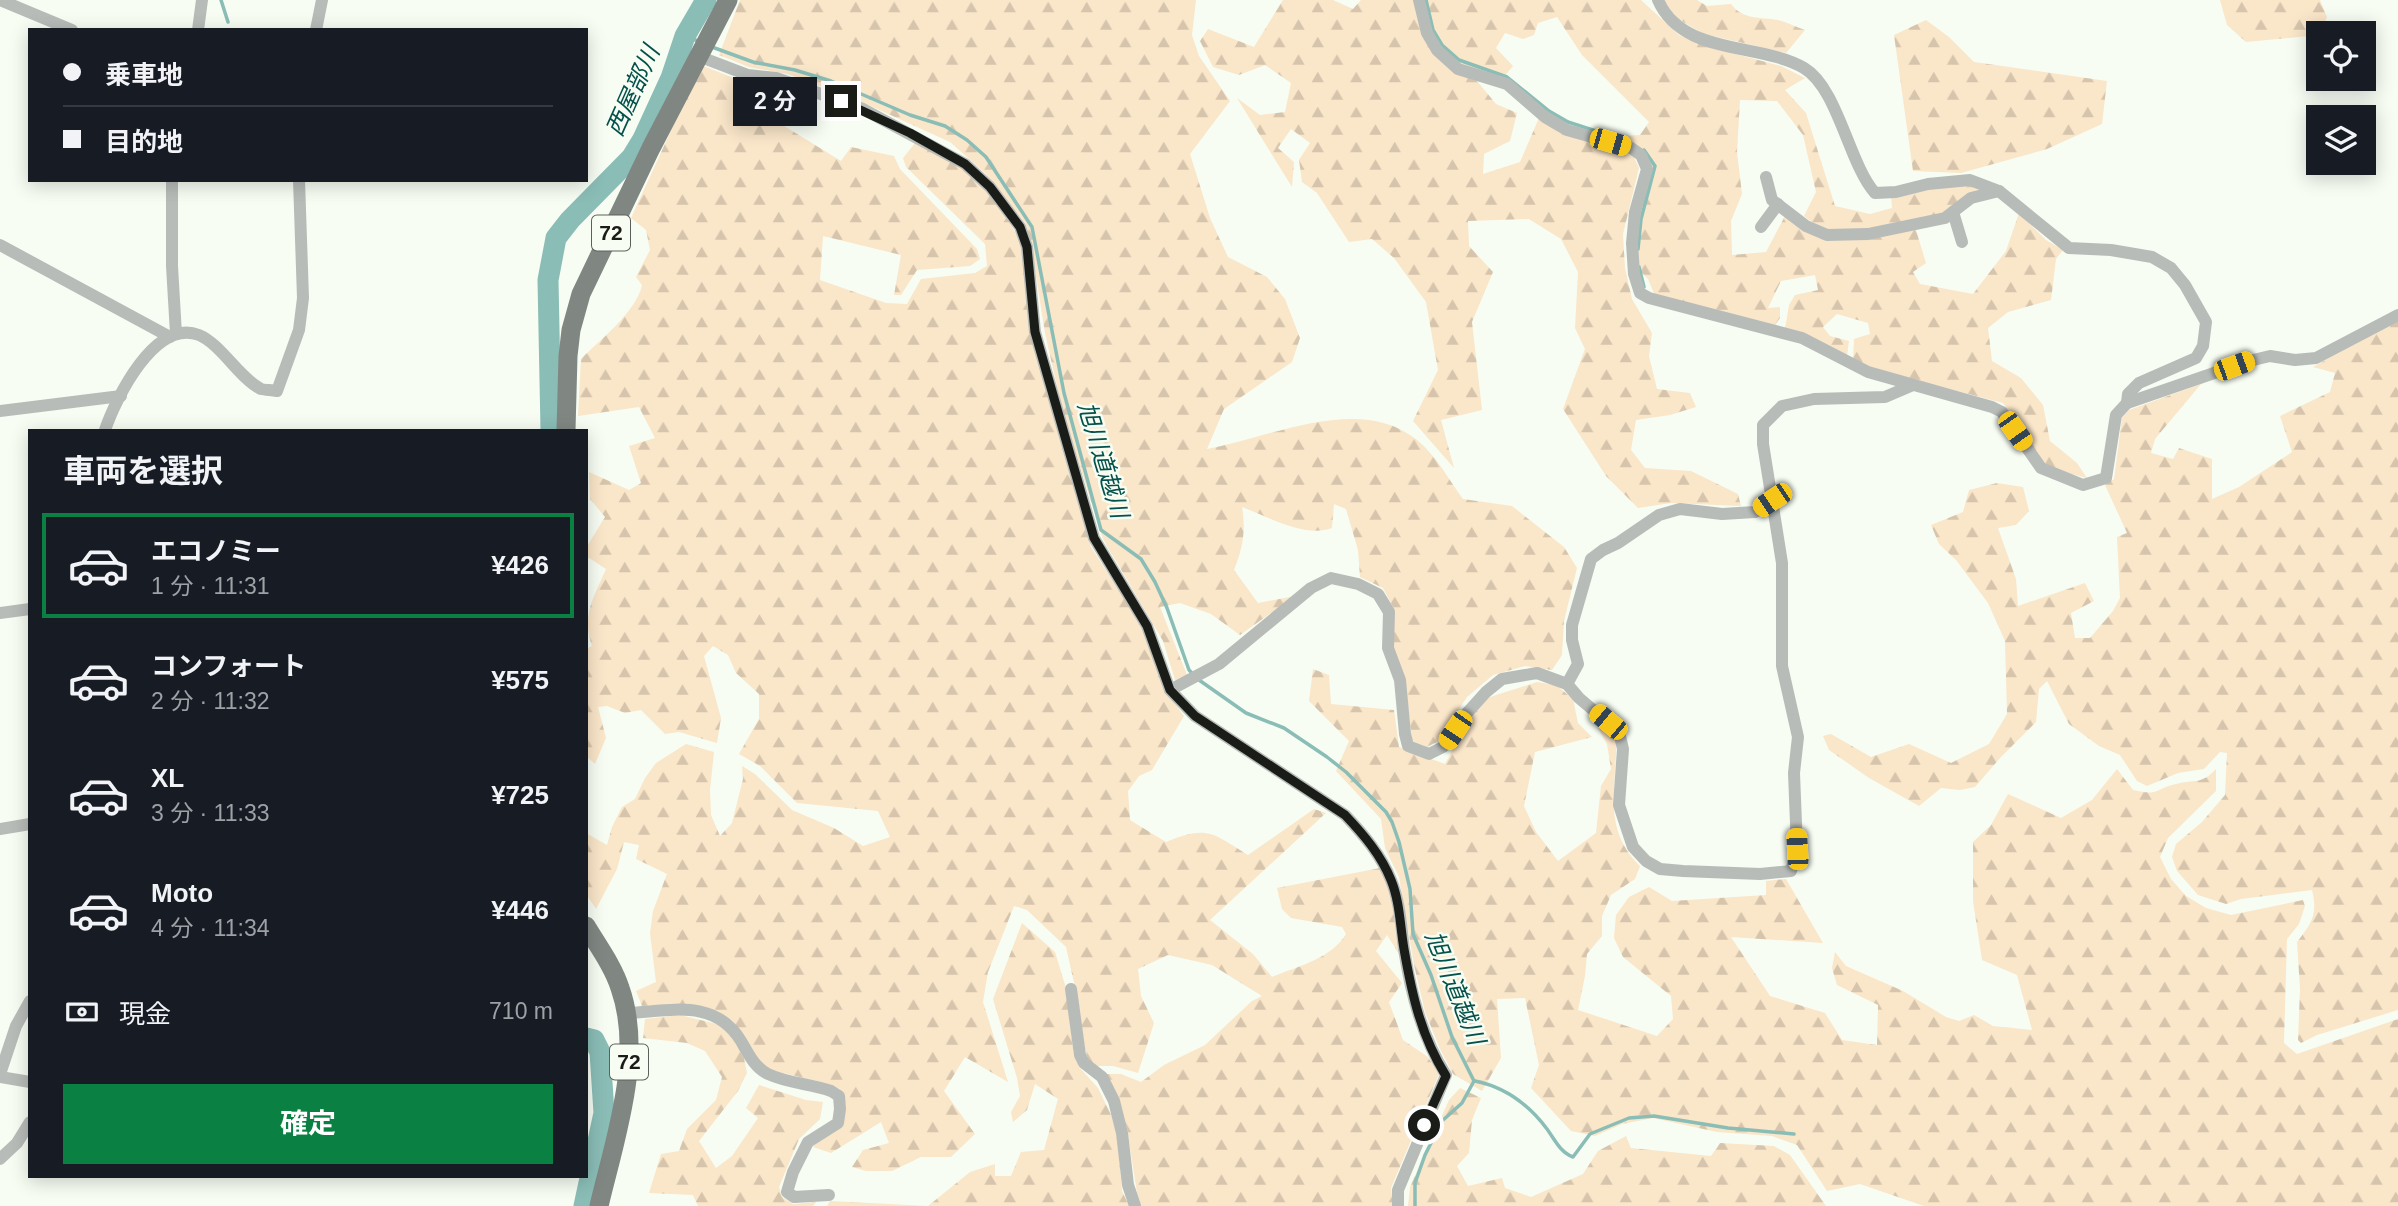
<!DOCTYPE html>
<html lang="ja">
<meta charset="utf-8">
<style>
:root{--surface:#171b24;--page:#242831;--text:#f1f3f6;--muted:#9ea1a6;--line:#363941;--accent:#0b8043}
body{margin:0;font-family:Arial,"Noto Sans JP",sans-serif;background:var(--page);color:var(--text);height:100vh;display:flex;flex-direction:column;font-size:26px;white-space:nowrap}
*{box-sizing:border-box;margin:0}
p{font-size:23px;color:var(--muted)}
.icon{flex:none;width:38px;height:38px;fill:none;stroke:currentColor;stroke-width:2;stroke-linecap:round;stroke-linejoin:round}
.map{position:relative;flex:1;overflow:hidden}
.panel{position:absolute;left:28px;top:429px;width:560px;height:749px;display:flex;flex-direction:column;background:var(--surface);border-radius:0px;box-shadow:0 4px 18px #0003}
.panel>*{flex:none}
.guide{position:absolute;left:28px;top:28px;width:560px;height:154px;border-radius:0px;box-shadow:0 4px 18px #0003;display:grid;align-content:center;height:154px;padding:0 35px;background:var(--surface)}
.buttons{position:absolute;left:2306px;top:21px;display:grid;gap:14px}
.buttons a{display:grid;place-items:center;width:70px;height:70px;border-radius:0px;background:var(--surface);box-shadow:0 4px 18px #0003;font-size:35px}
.end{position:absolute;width:32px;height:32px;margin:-16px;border:9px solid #1a1c18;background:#fff;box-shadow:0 0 0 4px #fff}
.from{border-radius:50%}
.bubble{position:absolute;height:49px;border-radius:0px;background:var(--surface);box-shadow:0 4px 18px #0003;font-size:23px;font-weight:700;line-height:49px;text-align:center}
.car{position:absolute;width:21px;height:42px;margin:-21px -10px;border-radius:9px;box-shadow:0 0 5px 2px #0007;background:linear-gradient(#f5c518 24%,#345 0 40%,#f5c518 0 76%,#345 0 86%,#f5c518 0)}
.guide b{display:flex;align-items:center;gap:24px;height:66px;font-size:26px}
.guide b+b{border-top:2px solid var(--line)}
.guide i{width:18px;height:18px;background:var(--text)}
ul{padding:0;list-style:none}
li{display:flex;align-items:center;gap:21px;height:105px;margin:0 14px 10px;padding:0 21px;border:4px solid transparent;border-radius:0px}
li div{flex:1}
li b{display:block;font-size:26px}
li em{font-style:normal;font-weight:700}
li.selected{border-color:var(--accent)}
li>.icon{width:63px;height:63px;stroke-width:1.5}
h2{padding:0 35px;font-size:32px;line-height:84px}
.pay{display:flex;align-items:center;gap:18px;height:77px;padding:0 35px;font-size:26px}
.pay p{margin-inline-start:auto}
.button{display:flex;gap:14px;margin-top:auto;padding:14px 35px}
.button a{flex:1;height:80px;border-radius:0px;background:var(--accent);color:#fff;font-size:28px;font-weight:700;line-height:80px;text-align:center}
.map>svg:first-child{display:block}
.forest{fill:url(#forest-firs)}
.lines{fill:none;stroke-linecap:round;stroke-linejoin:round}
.stream{stroke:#8abdb6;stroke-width:3.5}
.river{stroke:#8abdb6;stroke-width:21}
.minor{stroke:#b8bcb9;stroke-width:12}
.primary{stroke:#808783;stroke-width:19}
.route{stroke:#1a1c18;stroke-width:9}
.labels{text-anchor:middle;stroke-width:5;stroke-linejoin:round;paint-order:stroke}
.shield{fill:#f7fdf3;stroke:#5c605a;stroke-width:2}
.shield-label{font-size:21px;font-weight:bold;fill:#1a1c18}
.water-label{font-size:24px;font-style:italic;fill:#04504a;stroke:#f7fdf3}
</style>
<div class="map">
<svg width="2398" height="1206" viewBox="0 0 2398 1206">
<defs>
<pattern id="forest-firs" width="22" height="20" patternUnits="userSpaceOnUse" patternTransform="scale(1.75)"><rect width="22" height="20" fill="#fae6c9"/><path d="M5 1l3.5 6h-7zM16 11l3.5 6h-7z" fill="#d6c5ac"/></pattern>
</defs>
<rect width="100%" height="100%" fill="#f7fdf3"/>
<g class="forest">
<path d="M 740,0 L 1196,0 L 1192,35 L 1199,56 L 1230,101 L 1190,154 L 1210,218 L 1228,257 L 1267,277 L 1285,299 L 1300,338 L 1292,362 L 1224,409 L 1207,449 C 1270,438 1359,393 1417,440 C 1436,455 1449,480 1463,499 L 1512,506 L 1564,547 L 1577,568 L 1564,621 L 1562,655 L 1552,670 L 1525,666 L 1493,675 L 1467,697 L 1437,742 L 1427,747 L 1412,741 L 1405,680 L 1392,645 L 1394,609 L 1383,588 L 1360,577 L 1358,550 L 1346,509 L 1334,504 L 1332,528 C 1304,538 1269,517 1242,507 C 1246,530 1243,548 1234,570 L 1258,603 L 1295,596 L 1240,635 L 1211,614 L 1180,603 L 1160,607 L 1187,675 L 1175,680 L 1163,641 L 1103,539 L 1063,413 L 1045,333 L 1031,245 L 1025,223 L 985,173 L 950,142 L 864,103 L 788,74 L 749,67 L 719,55 Z"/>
<polygon points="1283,0 1333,0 1353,9 1361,0 1414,0 1452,71 1477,81 1496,104 1517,113 1510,141 1484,154 1483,174 1520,162 1539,118 1560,133 1617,149 1634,157 1639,168 1623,234 1625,268 1632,299 1652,333 1649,356 1657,389 1690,393 1696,407 1670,415 1636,420 1631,450 1645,468 1691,471 1738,494 1741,506 1671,503 1638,508 1606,476 1563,409 1585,349 1575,328 1578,272 1561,239 1529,219 1468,221 1469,246 1493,272 1472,322 1482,410 1441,420 1454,468 1413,421 1438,370 1426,302 1394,258 1372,239 1349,242 1317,193 1302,182 1299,160 1310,143 1291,129 1278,148 1294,162 1292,187 1237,98 1260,115 1285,112 1291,83 1265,65 1239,75 1213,67 1200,41 1208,29 1254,47"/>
<path d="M 1423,0 L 1641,0 L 1679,35 L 1713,48 L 1781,66 L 1805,78 L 1785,90 L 1806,113 L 1835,206 L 1870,214 L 1892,208 L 1891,195 L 1967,184 L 1990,190 L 1944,213 L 1876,228 L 1830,231 L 1821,229 L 1804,216 L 1816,192 L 1803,135 L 1777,101 L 1740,100 L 1737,152 L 1742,194 L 1731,221 L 1732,255 L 1766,252 L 1786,214 L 1826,240 L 1915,227 L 1926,263 L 1913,272 L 1920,284 L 1973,294 L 2006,251 L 2019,213 L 2046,240 L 2063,250 L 2056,259 L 2051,300 L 2008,312 L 1988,328 L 1992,361 L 2021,378 L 2043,405 L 2050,441 L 2077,463 L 2087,478 L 2063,472 L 2044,463 L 2003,403 L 1870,368 L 1853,360 L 1854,339 L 1870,334 L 1868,323 L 1837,314 L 1823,327 L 1830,336 L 1849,341 L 1847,356 L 1785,329 L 1789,305 L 1795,295 L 1818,290 L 1815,275 L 1781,281 L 1768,308 L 1780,307 L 1780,318 L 1775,325 L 1655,296 L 1648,279 L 1636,267 L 1644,154 L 1605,137 L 1640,135 L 1649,122 L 1582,55 L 1557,17 L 1538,23 L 1534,35 L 1523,39 L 1505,33 L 1496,48 L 1513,66 L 1502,79 C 1489,76 1471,74 1459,67 C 1436,52 1429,25 1423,0 Z"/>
<path d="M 1663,0 L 1697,0 L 1707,6 L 1731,4 C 1743,20 1760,17 1778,20 C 1787,22 1796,27 1805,30 L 1786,53 L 1704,34 L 1678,19 Z"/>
<polygon points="2220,0 2320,0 2327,17 2319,35 2246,42 2227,25"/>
<polygon points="1926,20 1949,37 1974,62 2107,81 2102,124 2047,149 1961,173 1913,171 1894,35"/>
<path d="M 701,65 L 746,83 L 739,110 L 781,124 L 841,161 L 851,147 L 894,156 L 900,169 L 977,249 L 980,259 L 970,266 L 917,270 L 901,295 L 894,295 L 901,255 L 823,236 L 820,280 L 886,303 L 907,304 L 921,279 L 975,273 L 987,266 L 985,244 L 906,167 L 903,158 L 915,143 C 929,151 945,157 958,166 C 989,185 1010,220 1025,252 L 1059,438 L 1091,547 L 1126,601 L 1146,637 L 1166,692 L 1184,716 L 1152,770 L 1139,776 L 1128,791 L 1130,820 L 1166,842 C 1208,825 1212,833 1248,855 L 1314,809 L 1326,813 L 1210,920 L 1253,954 L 1272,977 C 1298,966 1331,959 1346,934 L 1342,927 L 1291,918 L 1282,909 L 1277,888 L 1380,868 L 1391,894 L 1399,954 L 1387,935 L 1376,951 L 1402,983 L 1389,1002 L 1403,1040 L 1428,1057 L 1439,1074 L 1391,1188 L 1393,1206 L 1139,1206 L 1127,1128 L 1102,1074 L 1121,1074 L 1141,1082 L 1164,1065 L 1205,1045 L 1252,1001 L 1262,996 L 1212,965 L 1168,955 L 1138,969 L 1141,996 L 1154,1023 L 1138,1073 L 1113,1066 L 1094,1066 L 1088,1059 L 1080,1030 L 1075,987 L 1066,947 L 1027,910 L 1014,906 L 988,972 L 983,1002 L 1008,1082 L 965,1057 L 944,1091 L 975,1134 L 951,1157 L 921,1157 L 892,1171 L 866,1171 L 852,1167 L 863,1150 L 889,1143 L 881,1122 L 831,1153 L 813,1147 L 845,1108 L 840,1089 L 816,1081 L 771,1070 L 759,1061 L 733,1021 L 707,1007 L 682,1004 L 642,1006 L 636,991 L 656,982 L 650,933 L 653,911 L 667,874 L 636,859 L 639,845 L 624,842 L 617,869 L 596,909 L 586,894 L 586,833 L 607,845 L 612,827 L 622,807 L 635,799 L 645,778 L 656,763 L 686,744 L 714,752 L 710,790 L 711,815 L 720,836 L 732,823 L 743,779 L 742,766 L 755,774 L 792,810 L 834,828 L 863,846 L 890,837 L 878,811 L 797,803 L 760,766 L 739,754 L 759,719 L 759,694 L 736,673 L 728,655 L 713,646 L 704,656 L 721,718 L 717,743 L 679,732 L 665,734 L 641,710 L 625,713 L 607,706 L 598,707 L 606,738 L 595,764 L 586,756 L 586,649 L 592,646 C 581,615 594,597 606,569 L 586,556 L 586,548 L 605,517 L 590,499 L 589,472 L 629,490 L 641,483 L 629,446 L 655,438 L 639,407 L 578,416 L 581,359 C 600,340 637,311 642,285 L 636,277 L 650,250 L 646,230 L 631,218 Z"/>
<path d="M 2398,319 L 2398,1010 L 2317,1035 L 2301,1043 L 2298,1040 L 2300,989 L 2297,942 C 2312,923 2318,914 2312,890 L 2241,899 L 2226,904 L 2198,895 L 2177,871 L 2172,857 L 2176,844 L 2202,822 L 2225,795 L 2227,753 L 2220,752 L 2204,769 L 2178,773 L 2147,786 L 2137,781 L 2120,755 L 2099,746 L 2069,724 L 2047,681 L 2039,689 L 2036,722 L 2001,757 L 1975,787 L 1960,790 L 1941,788 L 1919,806 L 1869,778 L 1829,750 L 1823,736 L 1831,734 L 1871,757 L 1909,744 L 1951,763 L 1989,744 L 2007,714 L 2005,641 L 1988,603 L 1956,560 L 1939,544 L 1931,525 L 1963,512 L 1969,490 L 1997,483 L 2023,487 L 2029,511 L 2016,525 L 1998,528 L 2016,579 L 2018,606 L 2085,583 L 2094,601 L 2071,613 L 2075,638 L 2090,638 L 2113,611 L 2120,598 L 2117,537 L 2127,533 L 2105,485 L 2114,479 L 2122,418 L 2129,410 L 2201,384 L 2155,439 L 2151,453 L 2173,459 L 2179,448 L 2212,459 L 2212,499 L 2239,487 L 2292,452 L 2280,416 L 2330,392 L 2335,373 L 2313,367 Z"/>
<path d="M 1313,669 L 1329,675 L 1331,704 L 1394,710 L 1399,747 L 1445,764 L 1468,720 L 1487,698 L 1537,682 L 1556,685 L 1573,699 L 1578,723 L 1592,737 L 1535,752 L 1524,806 L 1536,832 L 1558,861 L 1596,833 L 1601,786 L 1611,769 L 1607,744 L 1588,711 L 1616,737 C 1618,785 1600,827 1640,866 L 1635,879 L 1611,895 L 1602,916 L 1602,936 L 1587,954 L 1585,976 L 1578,1010 L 1657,1036 L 1673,1019 L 1671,996 L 1623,957 L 1614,938 L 1616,915 L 1629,897 L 1649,887 L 1672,901 L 1766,895 L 1766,881 L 1786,879 L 1823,943 L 1731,937 L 1770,996 L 1825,1013 L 1842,1040 L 1877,1045 L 1878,1005 L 1837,985 L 1832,968 L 1835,952 L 1846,966 L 1903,991 L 1946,1017 L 1959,1021 L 1974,1015 L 1993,1026 L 2032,1030 L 2017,975 L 1982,960 L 1973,901 L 1973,842 L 1991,825 L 2008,794 L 2061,818 L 2092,800 L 2117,769 L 2133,790 C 2161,796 2152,790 2176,784 C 2195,779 2201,785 2216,769 L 2216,791 L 2168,838 L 2160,857 L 2171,879 L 2186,896 L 2206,908 L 2231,915 L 2303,900 L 2305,906 L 2299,924 L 2287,939 L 2284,1043 L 2297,1054 L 2398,1019 L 2398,1206 L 1924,1206 L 1860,1184 L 1827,1191 L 1797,1145 L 1772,1136 L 1717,1132 L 1653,1118 L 1622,1124 L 1595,1136 L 1571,1131 L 1531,1088 L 1539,1065 L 1525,998 L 1497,999 L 1501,1058 L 1482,1091 L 1453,1074 L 1440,1049 L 1425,1012 L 1414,965 L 1399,877 L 1385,848 L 1381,819 L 1336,771 L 1349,741 L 1309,701 Z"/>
<polygon points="1022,923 1055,952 1066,988 1074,1056 1080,1068 1098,1088 1112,1117 1118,1139 1122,1191 1129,1206 827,1206 830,1201 928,1206 970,1172 995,1164 995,1176 1011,1176 1021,1152 1044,1150 1058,1099 1035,1084 1027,1110 1013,1122 1011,1112 1020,1096 1017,1078 993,999"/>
<polygon points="680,1015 721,1025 742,1048 747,1073 738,1091 699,1141 716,1168 732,1156 758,1118 746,1108 759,1085 806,1100 823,1102 820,1119 799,1139 779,1187 782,1197 793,1204 816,1202 813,1206 698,1206 693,1195 649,1193 661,1154 679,1151 687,1129 716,1100 722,1077 705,1051 687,1043 643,1038 645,1019"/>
<polygon points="1460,1088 1481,1098 1472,1120 1469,1153 1457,1166 1468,1186 1502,1178 1505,1188 1531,1197 1583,1174 1598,1151 1626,1136 1631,1148 1711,1156 1720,1143 1774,1146 1790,1155 1826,1206 1408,1206 1410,1187 1449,1100"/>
</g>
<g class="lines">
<g class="stream">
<polyline points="221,0 228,22"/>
<polyline points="1426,0 1433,30 1442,45 1459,60 1507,77 1549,111 1568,122 1608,135"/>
<polyline points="685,36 698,41"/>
<polyline points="712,47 753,62 795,70 831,81 910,115 945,126 967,140 986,157 1032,227 1064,393 1101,530 1141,559 1155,582 1167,608 1189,670 1199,680 1246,713 1284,728 1327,757 1346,772 1386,812 1392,822 1399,842 1410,889 1413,934 1431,975 1452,1037 1474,1081 1462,1103 1442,1121 1425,1155 1415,1183 1415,1206"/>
<polyline points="1638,249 1641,219 1655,166 1644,150"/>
<polyline points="1639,267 1644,287"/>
<path d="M 1475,1081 C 1505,1087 1529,1105 1547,1129 C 1555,1140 1560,1152 1573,1157 L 1590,1134 L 1629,1118 L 1654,1116 L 1728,1128 L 1794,1134"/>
</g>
<g class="river">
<polyline points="551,430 548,280 556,238 570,220 632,157 643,139 671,78 685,36 706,0"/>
<polyline points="584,1206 604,1113 600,1052 594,1040 586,1038"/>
</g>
<g class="minor">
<polyline points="0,0 72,30"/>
<path d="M 1419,0 L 1427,33 L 1437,50 L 1458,69 L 1507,84 L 1545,117 L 1567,130 L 1631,148 L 1641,155 L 1647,169 L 1635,212 L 1632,243 L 1634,274 L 1640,293 L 1649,298 L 1802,338 L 1868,372 L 1992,407 L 2002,412 L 2041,468 L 2083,485 L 2106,478 L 2116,415 L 2127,403 L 2128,394 L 2139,383 L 2196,358 L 2203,346 L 2206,322 L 2185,285 L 2171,268 L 2152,257 L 2111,250 L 2069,248 L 1999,191 L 1970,180 L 1928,184 L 1896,192 L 1875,193 C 1849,164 1838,88 1804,68 C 1759,42 1682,56 1658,0"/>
<polyline points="198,30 202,0"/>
<polyline points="316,30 322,0"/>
<path d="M 698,56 L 748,75 L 776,78 L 863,109 L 965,164 L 990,187 L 1020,227 L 1027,247 L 1035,332 L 1094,538 L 1147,626 L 1170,690 L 1195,716 L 1345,815 C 1364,835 1381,855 1391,880 C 1400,902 1401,926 1404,949 C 1411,994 1422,1037 1446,1075 L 1398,1190 L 1398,1206"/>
<polyline points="1766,177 1772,200 1806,226 1827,235 1868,234 1945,218 1971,198 1999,191"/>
<polyline points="172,180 172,266 176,334"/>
<polyline points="1953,212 1962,242"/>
<polyline points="1761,227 1778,204"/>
<polyline points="0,245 170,337"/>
<polyline points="2127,403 2249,361 2270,356 2295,360 2316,358 2398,315"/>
<polyline points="0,411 121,396"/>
<path d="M 105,430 C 116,398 155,318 199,335 C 221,344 240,379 261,389 C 265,390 272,390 277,391 L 299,330 L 303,298 L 299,180"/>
<polyline points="0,613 30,609"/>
<polyline points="1567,684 1578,664 1572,640 1572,625 1591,559 1603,550 1618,543 1659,515 1680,509 1722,514 1755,512 1772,500"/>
<polyline points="1170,690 1219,664 1311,588 1331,578 1358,584 1378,594 1389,612 1388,648 1400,680 1405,734 1408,746 1429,754 1443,747 1467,713 1486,692 1502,679 1537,673 1567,684 1579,698 1619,732 1623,749 1619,805 1633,847 1646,861 1660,869 1683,871 1760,874 1791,871 1797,849 1794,773 1798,737 1782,666 1782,563 1763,444 1763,425 1782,406 1814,399 1885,397 1913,385"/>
<polyline points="0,829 30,824"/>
<polyline points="1071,989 1080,1055 1084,1063 1102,1077 1114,1101 1122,1133 1128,1185 1135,1206"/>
<path d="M 628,1013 C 670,1011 715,998 741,1041 C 748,1053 754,1067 768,1074 C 787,1083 811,1084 831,1091 L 839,1096 L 840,1109 L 838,1123 L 808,1142 L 793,1172 L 787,1192 L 794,1197 L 829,1195"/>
<polyline points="0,1074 16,1026 30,1001"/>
<polyline points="0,1077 30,1082"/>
<polyline points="0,1159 17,1143 30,1122"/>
</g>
<g class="primary">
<polyline points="566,430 568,356 571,330 581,294 651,148 728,0"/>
<path d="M 586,926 C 598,946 613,966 620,988 C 644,1056 615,1138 599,1206"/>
</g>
</g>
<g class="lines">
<path class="route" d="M 841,101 L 910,133 L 965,164 L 990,187 L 1020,227 L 1027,247 L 1035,332 L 1094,538 L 1147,626 L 1170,690 L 1195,716 L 1345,815 C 1364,835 1381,855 1391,880 C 1400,902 1400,926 1404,949 C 1412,995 1421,1036 1446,1076 L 1424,1125"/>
</g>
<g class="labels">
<g class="shield">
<rect x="592" y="215.5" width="38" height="35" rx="5"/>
<rect x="610" y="1044.5" width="38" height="35" rx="5"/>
</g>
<g class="shield-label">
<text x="611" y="240">72</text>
<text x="629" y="1069">72</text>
</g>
<g class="water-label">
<text transform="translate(633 91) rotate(-66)" y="8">西屋部川</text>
<text transform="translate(1103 460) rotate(73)" y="8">旭川道越川</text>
<text transform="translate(1455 988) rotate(68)" y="8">旭川道越川</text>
</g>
</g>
</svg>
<div class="buttons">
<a><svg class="icon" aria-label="locate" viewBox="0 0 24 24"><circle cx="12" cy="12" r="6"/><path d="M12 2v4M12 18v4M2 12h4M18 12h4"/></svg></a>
<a><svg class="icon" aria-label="layers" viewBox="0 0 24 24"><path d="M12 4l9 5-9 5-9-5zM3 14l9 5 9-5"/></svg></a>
</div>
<i class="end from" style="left:1424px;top:1125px"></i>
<i class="end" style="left:841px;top:101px"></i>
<div class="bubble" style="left:733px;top:77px;width:84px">2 分</div>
<i class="car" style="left:1610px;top:142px;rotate:106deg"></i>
<i class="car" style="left:2234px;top:366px;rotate:70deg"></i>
<i class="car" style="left:2015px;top:431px;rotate:145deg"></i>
<i class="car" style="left:1772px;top:500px;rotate:236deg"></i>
<i class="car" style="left:1608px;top:722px;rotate:310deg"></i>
<i class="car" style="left:1455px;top:730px;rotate:214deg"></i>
<i class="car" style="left:1797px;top:849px;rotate:357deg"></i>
<div class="guide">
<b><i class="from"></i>乗車地</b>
<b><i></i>目的地</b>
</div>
<section class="panel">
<h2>車両を選択</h2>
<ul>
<li class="selected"><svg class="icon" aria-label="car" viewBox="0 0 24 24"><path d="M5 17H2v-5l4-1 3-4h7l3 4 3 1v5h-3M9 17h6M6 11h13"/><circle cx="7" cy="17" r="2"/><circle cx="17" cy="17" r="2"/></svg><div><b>エコノミー</b><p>1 分 · 11:31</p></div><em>¥426</em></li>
<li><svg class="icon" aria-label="car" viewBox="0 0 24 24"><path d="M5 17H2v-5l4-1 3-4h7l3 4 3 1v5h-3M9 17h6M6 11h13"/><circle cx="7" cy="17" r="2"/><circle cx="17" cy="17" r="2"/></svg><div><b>コンフォート</b><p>2 分 · 11:32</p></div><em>¥575</em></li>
<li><svg class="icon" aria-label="car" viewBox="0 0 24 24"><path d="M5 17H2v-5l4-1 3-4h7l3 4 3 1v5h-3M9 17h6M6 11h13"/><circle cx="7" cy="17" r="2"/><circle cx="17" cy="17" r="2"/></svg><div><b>XL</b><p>3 分 · 11:33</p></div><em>¥725</em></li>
<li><svg class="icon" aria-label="car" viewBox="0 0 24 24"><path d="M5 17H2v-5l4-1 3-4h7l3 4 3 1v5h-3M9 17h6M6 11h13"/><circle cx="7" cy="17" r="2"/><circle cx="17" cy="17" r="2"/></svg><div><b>Moto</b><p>4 分 · 11:34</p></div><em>¥446</em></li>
</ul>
<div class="pay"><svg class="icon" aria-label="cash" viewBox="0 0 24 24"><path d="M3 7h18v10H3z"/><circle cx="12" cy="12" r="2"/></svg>現金<p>710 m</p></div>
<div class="button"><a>確定</a></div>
</section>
</div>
